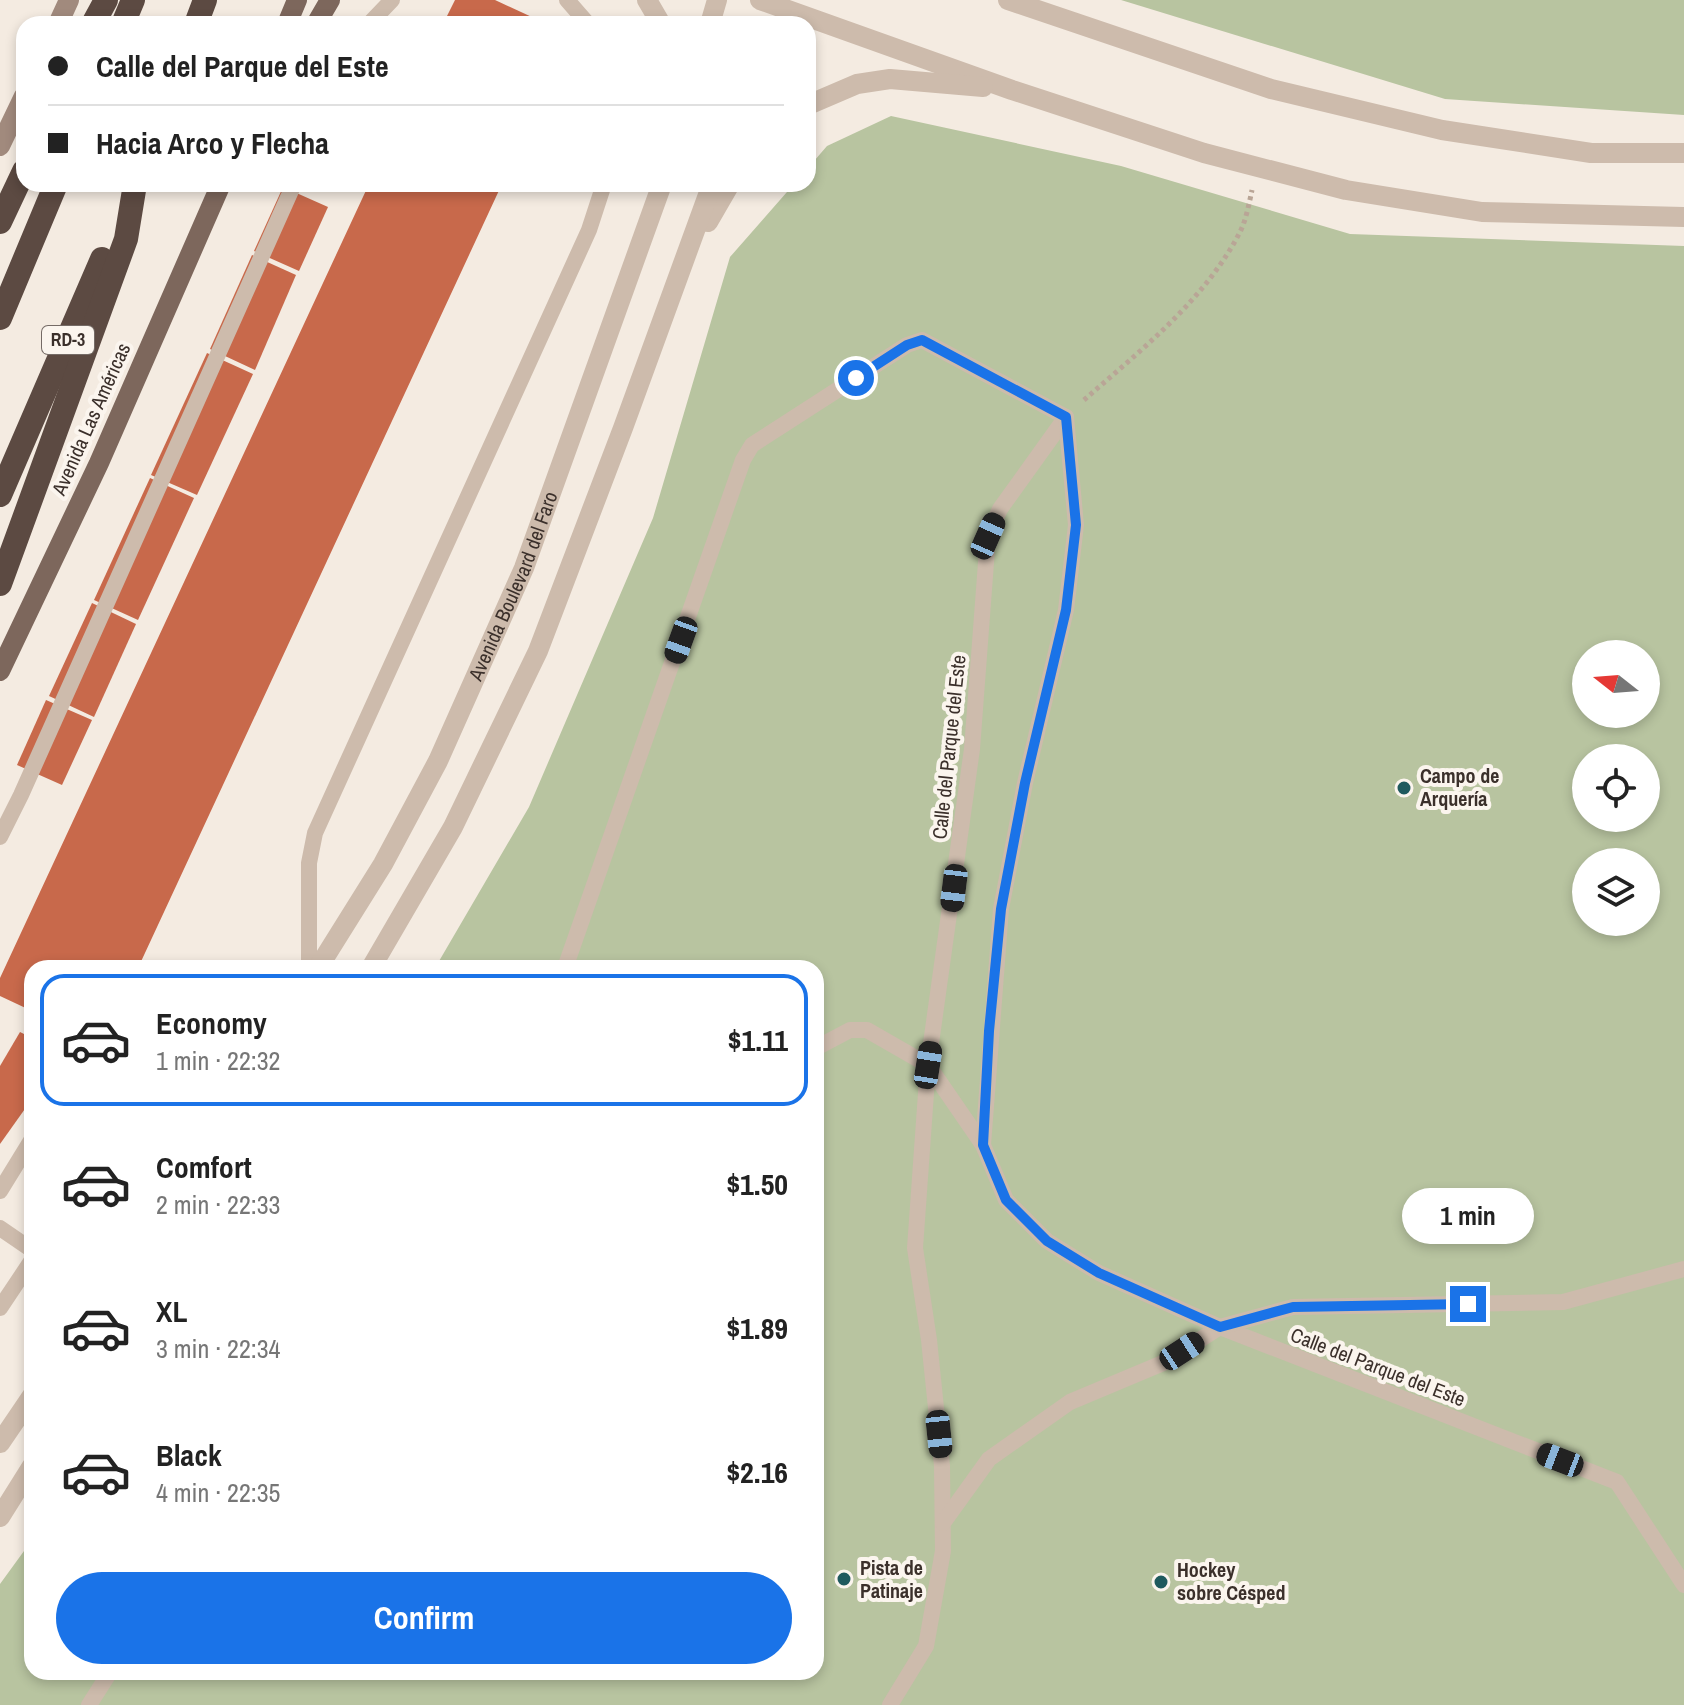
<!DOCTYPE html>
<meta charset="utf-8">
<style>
:root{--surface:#fff;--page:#f2f2f2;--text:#222;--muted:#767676;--line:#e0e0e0;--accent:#1a73e8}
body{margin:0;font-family:"Archivo Narrow",sans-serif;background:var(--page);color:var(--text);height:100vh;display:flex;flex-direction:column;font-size:30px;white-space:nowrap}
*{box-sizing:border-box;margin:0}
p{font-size:26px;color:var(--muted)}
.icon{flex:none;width:44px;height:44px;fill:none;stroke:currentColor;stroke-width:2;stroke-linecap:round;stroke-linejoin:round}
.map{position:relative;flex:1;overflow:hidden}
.drawer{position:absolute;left:24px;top:960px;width:800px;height:720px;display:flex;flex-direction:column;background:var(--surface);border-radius:24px;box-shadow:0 4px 12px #0003}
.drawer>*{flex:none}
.top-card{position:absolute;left:16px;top:16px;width:800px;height:176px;border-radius:24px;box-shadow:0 4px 12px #0003;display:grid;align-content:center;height:176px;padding:0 32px;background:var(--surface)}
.needle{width:52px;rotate:287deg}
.tools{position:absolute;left:1572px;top:640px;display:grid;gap:16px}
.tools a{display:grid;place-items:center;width:88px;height:88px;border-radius:50%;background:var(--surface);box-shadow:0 4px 12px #0003;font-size:40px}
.end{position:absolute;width:36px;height:36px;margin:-18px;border:10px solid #1a73e8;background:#fff;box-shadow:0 0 0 4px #fff}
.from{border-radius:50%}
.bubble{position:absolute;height:56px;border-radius:28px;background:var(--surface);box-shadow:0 4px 12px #0003;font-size:26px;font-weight:800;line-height:56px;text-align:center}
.car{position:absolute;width:24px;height:48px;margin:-24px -12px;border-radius:10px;box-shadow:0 0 6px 2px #0007;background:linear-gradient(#222 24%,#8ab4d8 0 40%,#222 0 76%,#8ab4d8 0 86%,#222 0)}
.top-card b{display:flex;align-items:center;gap:28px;height:76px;font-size:30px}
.top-card b+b{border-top:2px solid var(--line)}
.top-card i{width:20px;height:20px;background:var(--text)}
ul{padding:14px 0 0;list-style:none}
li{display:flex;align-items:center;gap:24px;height:132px;margin:0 16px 12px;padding:0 16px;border:4px solid transparent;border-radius:24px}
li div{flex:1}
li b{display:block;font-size:30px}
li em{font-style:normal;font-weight:800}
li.on{border-color:var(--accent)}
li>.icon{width:72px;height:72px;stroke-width:1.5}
.action{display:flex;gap:16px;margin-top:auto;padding:16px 32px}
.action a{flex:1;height:92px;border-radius:48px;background:var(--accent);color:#fff;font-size:32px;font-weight:800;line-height:92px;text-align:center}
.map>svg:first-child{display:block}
.green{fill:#b8c4a0;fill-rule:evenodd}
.building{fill:#c8694b}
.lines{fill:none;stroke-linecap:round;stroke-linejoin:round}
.path{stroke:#b9a596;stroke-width:5;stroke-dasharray:4 4;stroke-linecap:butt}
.service{stroke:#cdbbac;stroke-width:16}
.tertiary{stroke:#cdbbac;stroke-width:20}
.secondary{stroke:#a18a7d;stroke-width:20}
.primary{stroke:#7d675c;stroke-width:20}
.motorway{stroke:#5c4a42;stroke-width:24}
.route{stroke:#1a73e8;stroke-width:10}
.poi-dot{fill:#1f5a5e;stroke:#fbf5ee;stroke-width:3}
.labels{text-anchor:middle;stroke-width:8;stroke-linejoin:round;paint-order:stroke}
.shield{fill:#fbf5ee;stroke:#756b66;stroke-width:2}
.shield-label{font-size:18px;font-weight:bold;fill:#3b302b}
.street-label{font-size:20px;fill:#3b302b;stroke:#fbf5ee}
.poi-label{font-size:20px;font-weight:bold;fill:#3b302b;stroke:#fbf5ee;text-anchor:start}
</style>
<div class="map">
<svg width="1684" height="1705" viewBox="0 0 1684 1705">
<rect width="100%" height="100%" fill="#f4ebe1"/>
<g class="green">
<polygon points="1121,0 1684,0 1684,115 1445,99"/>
<path d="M 891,116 L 1121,166 L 1350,234 L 1684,246 L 1684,1705 L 0,1705 L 0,1584 L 32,1540 L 32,1672 L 816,1672 L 816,968 L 435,968 L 529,807 L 653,518 L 730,257 L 794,184 L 808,184 L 808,168 L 827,146 ZM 1586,654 L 1646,654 L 1646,714 L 1586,714 ZM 1586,758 L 1646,758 L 1646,818 L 1586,818 ZM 1586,862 L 1646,862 L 1646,922 L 1586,922 Z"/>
</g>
<g class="building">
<polygon points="455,0 495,0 547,24 443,24"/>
<polygon points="369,184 502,184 138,968 32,968 32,1011 0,996 0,978"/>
<polygon points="283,187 328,207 299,271 254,251"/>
<polygon points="252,255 296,275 255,370 210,349"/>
<polygon points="207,353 253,374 197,495 151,475"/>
<polygon points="150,478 194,498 138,620 94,600"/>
<polygon points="92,603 136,624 94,717 49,696"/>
<polygon points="46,700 92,720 62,785 17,765"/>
<polygon points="20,1032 32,1038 32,1099 0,1144 0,1066"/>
</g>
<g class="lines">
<path class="path" d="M 1084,400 C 1141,350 1205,300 1240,232 C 1246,220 1249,204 1252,190"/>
<g class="service">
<polyline points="567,0 588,24"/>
<polyline points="369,24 392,0"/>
<polyline points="0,837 21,795 294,184"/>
<polyline points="309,968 309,863 315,833 589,230 604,184"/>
<polyline points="565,968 743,460 752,445 907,345 922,340 1066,417 1000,509 988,536 972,749 928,1065 983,1145 1006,1200 1047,1241 1099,1273 1220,1327 1617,1482 1684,1585"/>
<polyline points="816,1048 850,1030 867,1030 928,1065 915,1248 929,1340 942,1466 943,1551 926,1646 890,1705"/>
<polyline points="983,1145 1001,909 1025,783 1066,610 1076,525 1066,417"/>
<polyline points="0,1191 32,1139"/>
<polyline points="0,1228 32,1250"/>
<polyline points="0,1308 32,1260"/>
<polyline points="943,1523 989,1459 1070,1402 1163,1363 1220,1327 1293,1307 1563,1302 1684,1269"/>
<polyline points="89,1705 110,1672"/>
</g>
<g class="tertiary">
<polyline points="647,0 661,24"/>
<polyline points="760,0 1012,90 1204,153 1346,190 1482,212 1684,217"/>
<polyline points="1008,0 1271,89 1442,130 1591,153 1684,153"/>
<polyline points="710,24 717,0"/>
<polyline points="808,105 857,84 890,79 983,87"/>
<polyline points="708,222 730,184"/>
<path id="s1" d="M 318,968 L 383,864 L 438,761 L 524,568 L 662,184"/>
<polyline points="371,968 453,827 538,651 623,428 712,184"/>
<polyline points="0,1443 32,1396"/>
<polyline points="0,1517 32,1466"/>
</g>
<g class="secondary">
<polyline points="58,24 69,0"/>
<polyline points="0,146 24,96"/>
</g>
<g class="primary">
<polyline points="287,24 297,0"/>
<polyline points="316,24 330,0"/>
<polyline points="0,671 99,463 221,184"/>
</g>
<g class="motorway">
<polyline points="93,24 106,0"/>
<polyline points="123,24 133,0"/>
<polyline points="196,24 205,0"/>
<polyline points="0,222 24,171"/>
<polyline points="0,318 56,184"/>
<polyline points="0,495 102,259"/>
<polyline points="0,584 126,239 135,184"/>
</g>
</g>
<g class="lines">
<polyline class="route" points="856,378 907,345 922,340 1066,417 1076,525 1066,610 1025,783 1001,909 989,1031 983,1145 1006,1200 1047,1241 1099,1273 1220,1327 1293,1307 1468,1304"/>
</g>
<g class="poi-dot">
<circle cx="1404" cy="788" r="8"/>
<circle cx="844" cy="1579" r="8"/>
<circle cx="1161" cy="1582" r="8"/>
</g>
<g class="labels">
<rect class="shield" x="42" y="326" width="52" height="28" rx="6"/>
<g class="shield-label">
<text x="68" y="346">RD-3</text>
</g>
<g class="street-label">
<text transform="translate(91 419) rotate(-66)" y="7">Avenida Las Américas</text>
<text dy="7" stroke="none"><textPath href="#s1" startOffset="430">Avenida Boulevard del Faro</textPath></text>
<text transform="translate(949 747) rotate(-84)" y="7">Calle del Parque del Este</text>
<text transform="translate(1378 1367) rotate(21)" y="7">Calle del Parque del Este</text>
</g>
<g class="poi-label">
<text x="1420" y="783">Campo de<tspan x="1420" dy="23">Arquería</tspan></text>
<text x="860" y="1575">Pista de<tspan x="860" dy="23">Patinaje</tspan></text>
<text x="1177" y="1577">Hockey<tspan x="1177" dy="23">sobre Césped</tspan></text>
</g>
</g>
</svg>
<div class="tools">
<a><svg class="needle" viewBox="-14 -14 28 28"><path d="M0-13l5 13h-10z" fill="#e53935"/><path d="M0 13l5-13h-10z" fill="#767676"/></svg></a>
<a><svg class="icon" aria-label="locate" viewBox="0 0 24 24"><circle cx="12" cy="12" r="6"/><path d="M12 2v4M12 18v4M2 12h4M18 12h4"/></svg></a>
<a><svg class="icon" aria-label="layers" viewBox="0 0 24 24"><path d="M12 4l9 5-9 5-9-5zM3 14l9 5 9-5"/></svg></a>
</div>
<i class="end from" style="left:856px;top:378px"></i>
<i class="end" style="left:1468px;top:1304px"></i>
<div class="bubble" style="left:1402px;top:1188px;width:132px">1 min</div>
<i class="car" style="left:988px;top:536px;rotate:24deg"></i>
<i class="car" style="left:681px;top:640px;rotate:200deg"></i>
<i class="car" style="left:954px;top:888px;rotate:187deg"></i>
<i class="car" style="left:928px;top:1065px;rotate:9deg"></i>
<i class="car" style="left:1182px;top:1351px;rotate:57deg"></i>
<i class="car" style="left:939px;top:1434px;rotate:174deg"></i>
<i class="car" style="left:1560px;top:1460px;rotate:291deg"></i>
<div class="top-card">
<b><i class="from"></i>Calle del Parque del Este</b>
<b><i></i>Hacia Arco y Flecha</b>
</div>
<section class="drawer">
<ul>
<li class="on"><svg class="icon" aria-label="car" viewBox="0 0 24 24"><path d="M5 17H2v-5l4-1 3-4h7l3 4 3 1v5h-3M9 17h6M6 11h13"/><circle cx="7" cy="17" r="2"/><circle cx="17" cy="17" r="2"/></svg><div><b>Economy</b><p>1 min · 22:32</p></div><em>$1.11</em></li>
<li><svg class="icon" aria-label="car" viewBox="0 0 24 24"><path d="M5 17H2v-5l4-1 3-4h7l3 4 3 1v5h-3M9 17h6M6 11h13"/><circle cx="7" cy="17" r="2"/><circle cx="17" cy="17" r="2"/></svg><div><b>Comfort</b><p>2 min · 22:33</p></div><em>$1.50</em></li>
<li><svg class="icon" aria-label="car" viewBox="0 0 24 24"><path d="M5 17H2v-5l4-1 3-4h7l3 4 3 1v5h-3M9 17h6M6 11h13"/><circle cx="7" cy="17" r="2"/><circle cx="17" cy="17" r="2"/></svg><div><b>XL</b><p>3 min · 22:34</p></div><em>$1.89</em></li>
<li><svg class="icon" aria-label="car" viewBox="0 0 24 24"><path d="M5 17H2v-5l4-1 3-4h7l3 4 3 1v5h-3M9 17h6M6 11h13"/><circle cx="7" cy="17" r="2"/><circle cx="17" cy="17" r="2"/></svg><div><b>Black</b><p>4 min · 22:35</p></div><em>$2.16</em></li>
</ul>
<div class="action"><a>Confirm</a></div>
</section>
</div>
